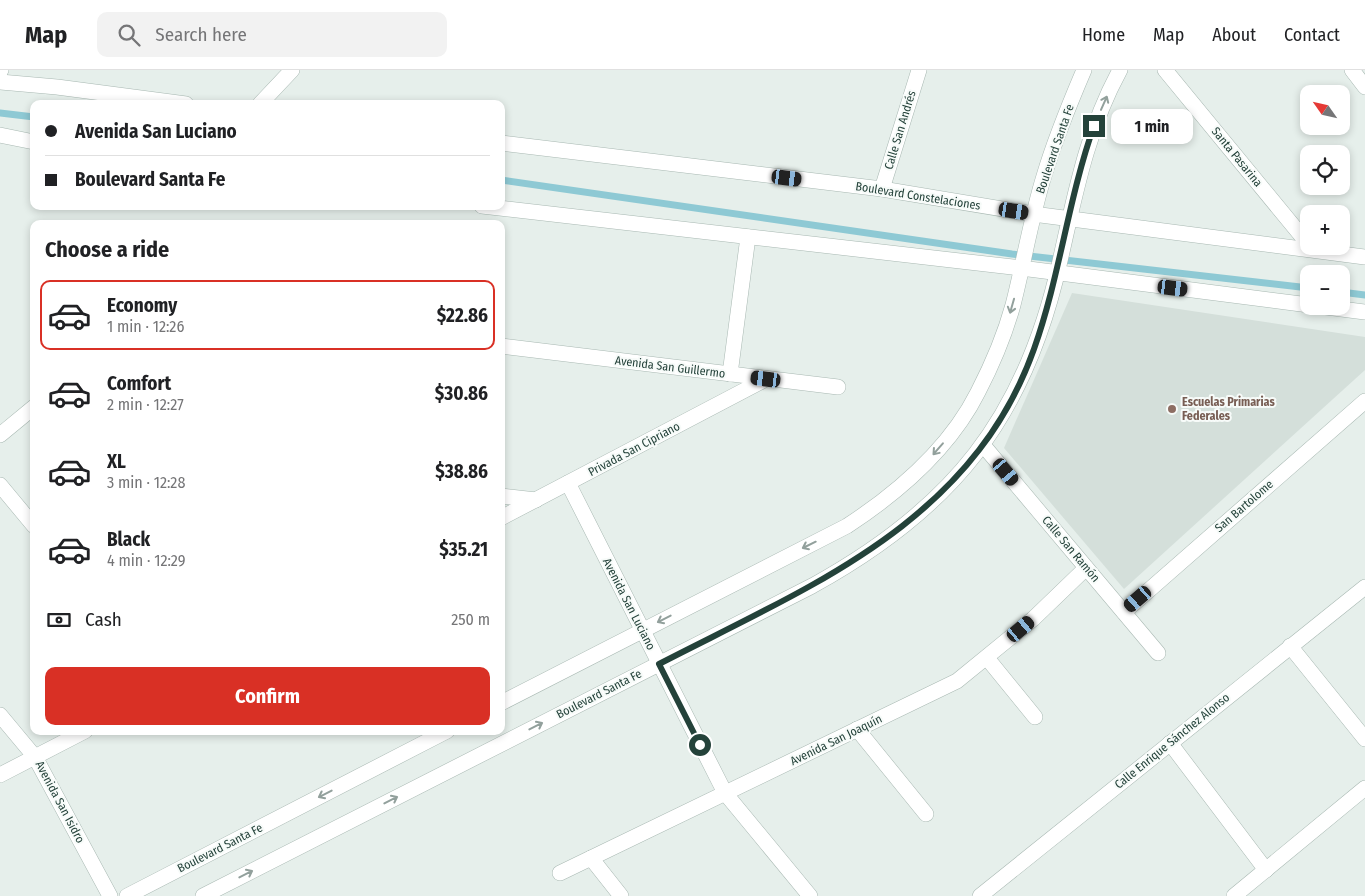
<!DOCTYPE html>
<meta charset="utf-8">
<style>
:root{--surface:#fff;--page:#f2f2f2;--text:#202124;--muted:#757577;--line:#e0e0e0;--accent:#d93025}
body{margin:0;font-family:"Fira Sans Condensed",sans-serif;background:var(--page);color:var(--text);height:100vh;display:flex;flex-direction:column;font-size:19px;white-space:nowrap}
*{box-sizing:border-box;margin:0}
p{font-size:16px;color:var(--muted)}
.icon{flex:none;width:28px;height:28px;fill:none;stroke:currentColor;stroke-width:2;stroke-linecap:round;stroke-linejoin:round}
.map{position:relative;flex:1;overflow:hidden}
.panel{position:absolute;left:30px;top:150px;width:475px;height:515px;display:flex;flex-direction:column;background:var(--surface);border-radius:10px;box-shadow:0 2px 8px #0003}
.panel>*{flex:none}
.guide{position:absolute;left:30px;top:30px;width:475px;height:110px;border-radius:10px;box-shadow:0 2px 8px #0003;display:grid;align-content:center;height:110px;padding:0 15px;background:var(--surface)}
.needle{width:32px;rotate:304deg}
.tools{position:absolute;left:1300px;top:15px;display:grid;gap:10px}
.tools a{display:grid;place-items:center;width:50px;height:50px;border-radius:10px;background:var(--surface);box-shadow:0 2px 8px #0003;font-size:25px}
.end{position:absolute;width:22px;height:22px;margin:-11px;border:6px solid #24423a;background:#fff;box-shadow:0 0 0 2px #fff}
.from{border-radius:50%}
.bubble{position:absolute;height:35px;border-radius:10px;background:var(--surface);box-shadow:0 2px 8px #0003;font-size:16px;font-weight:700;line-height:35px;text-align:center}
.car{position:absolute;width:15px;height:30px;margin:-15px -8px;border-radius:6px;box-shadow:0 0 4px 1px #0007;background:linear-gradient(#222 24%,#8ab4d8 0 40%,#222 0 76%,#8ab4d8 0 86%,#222 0)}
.guide b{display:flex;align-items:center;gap:18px;height:48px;font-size:19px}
.guide b+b{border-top:1px solid var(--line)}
.guide i{width:12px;height:12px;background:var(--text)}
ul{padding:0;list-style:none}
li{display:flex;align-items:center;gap:15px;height:70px;margin:0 10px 8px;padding:0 5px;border:2px solid transparent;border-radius:10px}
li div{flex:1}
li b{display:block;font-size:19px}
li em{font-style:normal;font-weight:700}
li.current{border-color:var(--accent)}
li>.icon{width:45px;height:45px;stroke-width:1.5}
h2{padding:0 15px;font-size:22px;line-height:60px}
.pay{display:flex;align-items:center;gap:12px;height:55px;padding:0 15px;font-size:19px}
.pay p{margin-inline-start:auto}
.button{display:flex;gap:10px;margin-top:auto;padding:10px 15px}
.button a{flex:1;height:58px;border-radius:10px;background:var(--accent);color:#fff;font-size:20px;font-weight:700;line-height:58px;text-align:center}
header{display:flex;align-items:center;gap:30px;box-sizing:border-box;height:70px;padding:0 25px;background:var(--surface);border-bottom:1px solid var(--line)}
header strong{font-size:24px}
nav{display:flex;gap:28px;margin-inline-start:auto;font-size:18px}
.search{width:350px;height:45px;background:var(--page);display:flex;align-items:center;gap:12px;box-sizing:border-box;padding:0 18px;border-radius:10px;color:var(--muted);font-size:19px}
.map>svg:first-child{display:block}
.built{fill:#d4dfda}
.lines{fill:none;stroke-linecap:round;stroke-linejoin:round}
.stream{stroke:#8ec9d4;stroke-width:7}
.minor-casing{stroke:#a8b8b2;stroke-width:16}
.minor{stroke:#fff;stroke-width:15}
.oneway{stroke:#92a09c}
.route{stroke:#24423a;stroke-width:6}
.education-dot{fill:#8d6e63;stroke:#f7fbf9;stroke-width:2}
.labels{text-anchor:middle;stroke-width:4;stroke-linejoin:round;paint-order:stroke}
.street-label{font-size:12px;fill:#24423a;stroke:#f7fbf9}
.education-label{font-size:12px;font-weight:bold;fill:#785e54;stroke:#f7fbf9;text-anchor:start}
</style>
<header>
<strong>Map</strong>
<div class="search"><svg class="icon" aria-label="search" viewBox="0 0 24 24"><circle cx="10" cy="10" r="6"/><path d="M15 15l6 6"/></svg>Search here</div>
<nav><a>Home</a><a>Map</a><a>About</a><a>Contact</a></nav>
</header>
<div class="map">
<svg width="1365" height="826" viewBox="0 0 1365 826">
<rect width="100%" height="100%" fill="#e6efeb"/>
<polygon class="built" points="1072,223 1365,267 1365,300 1124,519 1004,378"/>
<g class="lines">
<g class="stream">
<polyline points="0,43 34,47"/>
<polyline points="501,110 1012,184 1309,218"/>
<polyline points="1341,222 1365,225"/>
</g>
<g class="minor-casing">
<g id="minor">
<polyline points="1165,0 1309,175"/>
<polyline points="1352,0 1365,17"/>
<polyline points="0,2 1,0"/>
<polyline points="0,12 57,17 186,34"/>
<polyline points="260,34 292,0"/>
<polyline points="0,65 34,72"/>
<polyline points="501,73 882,119 1033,144 1365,187"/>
<polyline points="882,119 919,0"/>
<polyline points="482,136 1021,198 1309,235"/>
<polyline points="1318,236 1365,242"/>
<polyline points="501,276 838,317"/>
<polyline points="730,304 748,167"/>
<polyline points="0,365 34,337"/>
<polyline points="983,375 1158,583"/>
<polyline points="568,413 725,723 810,826"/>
<polyline points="0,415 34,456"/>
<polyline points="501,426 536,430"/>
<polyline points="501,448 766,309"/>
<polyline points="1124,542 1365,331"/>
<polyline points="1290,576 1365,669"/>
<polyline points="987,588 1035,647"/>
<path d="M 501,633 L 847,456 C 899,422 950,378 978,322 C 992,295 1005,264 1013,235 C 1024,192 1031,148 1044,106 C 1055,69 1069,35 1084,0"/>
<polyline points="0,645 35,687 110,826"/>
<polyline points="857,659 926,744"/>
<polyline points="1170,673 1266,800"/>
<polyline points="0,705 85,661"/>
<polyline points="591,788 621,826"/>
<polyline points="560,803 957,611 1033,549 1086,498"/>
<polyline points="127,826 447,661"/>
<path d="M 203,826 L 812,516 C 952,439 1025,349 1060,191 C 1075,125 1087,60 1120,0"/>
<polyline points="980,826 1365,517"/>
<polyline points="1234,826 1365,718"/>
</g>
</g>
<use href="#minor" class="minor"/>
</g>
<defs><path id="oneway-shaft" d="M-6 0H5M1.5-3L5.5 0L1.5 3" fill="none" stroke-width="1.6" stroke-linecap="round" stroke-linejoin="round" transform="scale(1.25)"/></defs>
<g class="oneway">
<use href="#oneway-shaft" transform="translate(1104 33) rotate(-66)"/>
<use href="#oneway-shaft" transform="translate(1012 236) rotate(106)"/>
<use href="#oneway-shaft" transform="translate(938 379) rotate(131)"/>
<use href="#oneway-shaft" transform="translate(809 475) rotate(154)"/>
<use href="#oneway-shaft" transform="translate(664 549) rotate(153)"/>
<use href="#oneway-shaft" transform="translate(536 656) rotate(-27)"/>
<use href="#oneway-shaft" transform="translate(325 724) rotate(153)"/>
<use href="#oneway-shaft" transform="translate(391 730) rotate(-27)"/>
<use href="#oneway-shaft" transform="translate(246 804) rotate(-27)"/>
</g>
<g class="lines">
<path class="route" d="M 700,675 L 659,594 C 810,516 972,453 1034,279 C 1060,206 1068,129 1094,56"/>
</g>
<circle class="education-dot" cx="1172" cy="339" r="5"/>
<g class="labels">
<g class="street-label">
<text transform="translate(900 60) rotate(-73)" y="4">Calle San Andrés</text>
<text transform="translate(1055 79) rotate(-71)" y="4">Boulevard Santa Fe</text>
<text transform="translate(1237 87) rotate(51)" y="4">Santa Pasarina</text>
<text transform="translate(918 126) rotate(9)" y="4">Boulevard Constelaciones</text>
<text transform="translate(670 297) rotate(7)" y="4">Avenida San Guillermo</text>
<text transform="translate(634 379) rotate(-28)" y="4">Privada San Cipriano</text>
<text transform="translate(1244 436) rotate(-41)" y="4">San Bartolome</text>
<text transform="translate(1071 479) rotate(50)" y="4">Calle San Ramón</text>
<text transform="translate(629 534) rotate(63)" y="4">Avenida San Luciano</text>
<text transform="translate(599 624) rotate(-27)" y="4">Boulevard Santa Fe</text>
<text transform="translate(836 670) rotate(-26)" y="4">Avenida San Joaquín</text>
<text transform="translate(1172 671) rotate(-39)" y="4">Calle Enrique Sánchez Alonso</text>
<text transform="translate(60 732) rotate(62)" y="4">Avenida San Isidro</text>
<text transform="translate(220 778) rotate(-27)" y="4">Boulevard Santa Fe</text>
</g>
<g class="education-label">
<text x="1182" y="336">Escuelas Primarias<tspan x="1182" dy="14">Federales</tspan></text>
</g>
</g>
</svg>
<div class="tools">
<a><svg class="needle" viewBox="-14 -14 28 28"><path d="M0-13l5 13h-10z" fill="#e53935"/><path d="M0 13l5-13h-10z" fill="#757577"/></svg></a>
<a><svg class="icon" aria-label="locate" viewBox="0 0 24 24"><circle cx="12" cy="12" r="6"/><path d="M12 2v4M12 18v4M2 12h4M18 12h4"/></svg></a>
<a>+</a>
<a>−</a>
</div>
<i class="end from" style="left:700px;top:675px"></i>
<i class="end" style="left:1094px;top:56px"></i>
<div class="bubble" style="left:1111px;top:39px;width:82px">1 min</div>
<i class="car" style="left:787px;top:108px;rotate:97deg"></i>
<i class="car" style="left:1014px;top:141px;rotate:99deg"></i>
<i class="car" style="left:1173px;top:218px;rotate:97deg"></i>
<i class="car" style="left:766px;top:309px;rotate:277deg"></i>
<i class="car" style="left:1006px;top:402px;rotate:140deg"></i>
<i class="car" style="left:1138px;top:529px;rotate:229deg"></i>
<i class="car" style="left:1021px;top:559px;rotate:50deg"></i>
<div class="guide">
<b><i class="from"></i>Avenida San Luciano</b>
<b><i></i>Boulevard Santa Fe</b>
</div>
<section class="panel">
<h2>Choose a ride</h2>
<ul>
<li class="current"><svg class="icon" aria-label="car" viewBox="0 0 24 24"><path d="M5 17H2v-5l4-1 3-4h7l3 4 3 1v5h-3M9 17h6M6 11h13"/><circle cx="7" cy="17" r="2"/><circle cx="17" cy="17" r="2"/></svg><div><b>Economy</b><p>1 min · 12:26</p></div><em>$22.86</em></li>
<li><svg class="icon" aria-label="car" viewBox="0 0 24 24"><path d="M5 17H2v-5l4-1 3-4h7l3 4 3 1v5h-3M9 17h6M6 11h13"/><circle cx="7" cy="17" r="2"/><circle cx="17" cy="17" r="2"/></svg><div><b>Comfort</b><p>2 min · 12:27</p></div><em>$30.86</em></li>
<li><svg class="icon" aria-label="car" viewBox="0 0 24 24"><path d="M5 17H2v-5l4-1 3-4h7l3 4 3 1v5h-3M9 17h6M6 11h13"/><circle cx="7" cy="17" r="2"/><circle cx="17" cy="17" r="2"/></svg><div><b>XL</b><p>3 min · 12:28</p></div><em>$38.86</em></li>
<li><svg class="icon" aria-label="car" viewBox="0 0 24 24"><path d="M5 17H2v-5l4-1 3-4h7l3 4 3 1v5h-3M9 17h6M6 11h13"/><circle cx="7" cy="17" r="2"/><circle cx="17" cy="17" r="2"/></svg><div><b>Black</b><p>4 min · 12:29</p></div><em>$35.21</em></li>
</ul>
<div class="pay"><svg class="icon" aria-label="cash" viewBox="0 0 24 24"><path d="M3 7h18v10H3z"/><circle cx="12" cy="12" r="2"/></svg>Cash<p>250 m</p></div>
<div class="button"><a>Confirm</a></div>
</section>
</div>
